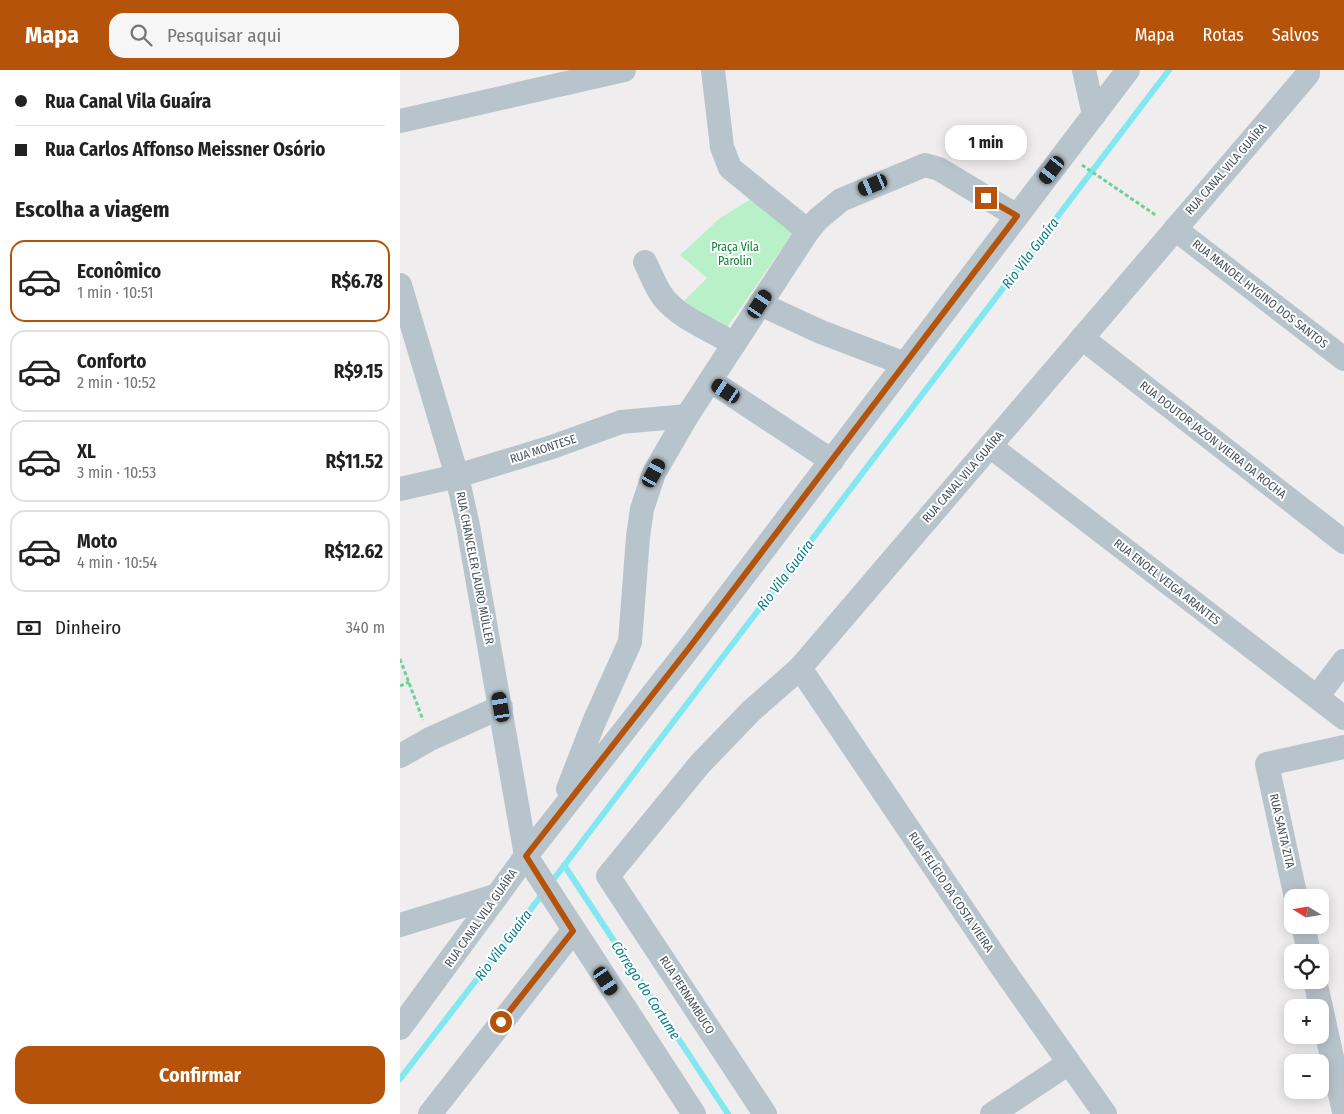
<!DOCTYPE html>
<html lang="pt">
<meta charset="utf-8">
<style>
:root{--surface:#fff;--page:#f6f6f6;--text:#222;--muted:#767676;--line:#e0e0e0;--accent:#b45309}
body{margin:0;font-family:"Fira Sans Condensed",sans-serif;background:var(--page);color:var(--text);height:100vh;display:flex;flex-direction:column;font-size:19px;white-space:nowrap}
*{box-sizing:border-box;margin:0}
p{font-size:16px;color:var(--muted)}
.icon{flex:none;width:28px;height:28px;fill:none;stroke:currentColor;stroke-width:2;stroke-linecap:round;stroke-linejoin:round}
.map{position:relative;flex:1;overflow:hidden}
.panel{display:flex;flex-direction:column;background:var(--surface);width:400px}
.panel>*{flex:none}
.hud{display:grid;align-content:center;height:110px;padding:0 15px;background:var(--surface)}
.needle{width:32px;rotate:281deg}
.buttons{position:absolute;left:884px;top:819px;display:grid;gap:10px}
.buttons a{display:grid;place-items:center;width:45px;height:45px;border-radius:10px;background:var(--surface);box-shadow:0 2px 12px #0003;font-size:25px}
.end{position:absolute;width:22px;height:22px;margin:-11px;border:6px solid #b45309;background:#fff;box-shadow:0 0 0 2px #fff}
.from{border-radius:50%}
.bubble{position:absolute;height:35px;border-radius:15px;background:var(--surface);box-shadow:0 2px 12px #0003;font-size:16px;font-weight:700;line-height:35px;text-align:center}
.car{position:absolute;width:15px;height:30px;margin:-15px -8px;border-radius:6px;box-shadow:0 0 4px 1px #0007;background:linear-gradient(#222 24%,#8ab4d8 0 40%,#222 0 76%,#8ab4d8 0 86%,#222 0)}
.hud b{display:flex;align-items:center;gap:18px;height:48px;font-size:19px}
.hud b+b{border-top:1px solid var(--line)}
.hud i{width:12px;height:12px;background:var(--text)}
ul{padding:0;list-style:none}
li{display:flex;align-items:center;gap:15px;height:82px;margin:0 10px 8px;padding:0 5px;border:2px solid var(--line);border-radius:15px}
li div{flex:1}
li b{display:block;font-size:19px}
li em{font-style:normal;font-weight:700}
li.on{border-color:var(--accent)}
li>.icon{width:45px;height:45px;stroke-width:1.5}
h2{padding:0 15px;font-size:22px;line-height:60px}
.pay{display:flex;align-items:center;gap:12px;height:55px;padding:0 15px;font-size:19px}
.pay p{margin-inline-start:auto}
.action{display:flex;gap:10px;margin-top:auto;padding:10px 15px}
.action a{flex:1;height:58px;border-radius:15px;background:var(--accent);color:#fff;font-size:20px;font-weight:700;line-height:58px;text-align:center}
header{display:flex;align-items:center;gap:30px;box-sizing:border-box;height:70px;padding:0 25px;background:var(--accent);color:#fff}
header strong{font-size:24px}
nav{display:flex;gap:28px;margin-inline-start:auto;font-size:18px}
.search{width:350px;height:45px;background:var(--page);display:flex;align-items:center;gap:12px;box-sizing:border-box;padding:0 18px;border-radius:15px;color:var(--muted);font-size:19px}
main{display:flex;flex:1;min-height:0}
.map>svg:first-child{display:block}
.green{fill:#b8f1c7}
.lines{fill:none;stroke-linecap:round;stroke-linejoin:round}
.stream{stroke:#83e7f1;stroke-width:6}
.path{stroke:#6fd194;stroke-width:3;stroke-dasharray:4 2.5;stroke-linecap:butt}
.street{stroke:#b8c4cc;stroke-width:24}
.route{stroke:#b45309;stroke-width:6}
.labels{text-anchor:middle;stroke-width:4;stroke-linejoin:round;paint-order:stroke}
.street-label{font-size:12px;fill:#45545c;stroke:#fff}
.park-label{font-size:12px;fill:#11813c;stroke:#fff}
.water-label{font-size:14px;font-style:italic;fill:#077d88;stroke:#fff}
</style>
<header>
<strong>Mapa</strong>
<div class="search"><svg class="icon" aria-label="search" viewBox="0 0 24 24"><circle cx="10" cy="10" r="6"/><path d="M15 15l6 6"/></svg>Pesquisar aqui</div>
<nav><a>Mapa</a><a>Rotas</a><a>Salvos</a></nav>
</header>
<main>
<section class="panel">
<div class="hud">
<b><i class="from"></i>Rua Canal Vila Guaíra</b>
<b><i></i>Rua Carlos Affonso Meissner Osório</b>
</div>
<h2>Escolha a viagem</h2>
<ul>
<li class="on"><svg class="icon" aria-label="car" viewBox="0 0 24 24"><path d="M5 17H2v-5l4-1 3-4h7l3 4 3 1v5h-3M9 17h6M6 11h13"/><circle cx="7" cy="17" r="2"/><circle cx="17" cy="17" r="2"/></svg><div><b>Econômico</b><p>1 min · 10:51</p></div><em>R$6.78</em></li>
<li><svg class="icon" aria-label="car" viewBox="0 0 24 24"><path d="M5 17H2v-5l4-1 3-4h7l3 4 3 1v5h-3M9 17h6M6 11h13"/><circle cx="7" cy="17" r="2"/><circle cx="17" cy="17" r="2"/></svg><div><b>Conforto</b><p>2 min · 10:52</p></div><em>R$9.15</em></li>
<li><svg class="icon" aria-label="car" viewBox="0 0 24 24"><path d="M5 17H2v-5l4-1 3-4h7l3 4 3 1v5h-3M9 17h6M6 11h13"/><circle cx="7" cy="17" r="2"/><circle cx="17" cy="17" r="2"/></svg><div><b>XL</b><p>3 min · 10:53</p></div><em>R$11.52</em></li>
<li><svg class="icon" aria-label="car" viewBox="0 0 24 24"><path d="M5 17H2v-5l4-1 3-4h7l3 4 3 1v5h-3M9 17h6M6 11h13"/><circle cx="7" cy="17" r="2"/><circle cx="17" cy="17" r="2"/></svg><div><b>Moto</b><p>4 min · 10:54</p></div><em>R$12.62</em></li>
</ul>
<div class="pay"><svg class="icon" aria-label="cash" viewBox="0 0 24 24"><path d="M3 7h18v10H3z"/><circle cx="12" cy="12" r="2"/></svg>Dinheiro<p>340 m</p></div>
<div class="action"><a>Confirmar</a></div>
</section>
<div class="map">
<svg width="944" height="1044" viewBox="0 0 944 1044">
<rect width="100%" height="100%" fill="#f0edee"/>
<polygon class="green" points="351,129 394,161 326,259 284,231 307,208 280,185 320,148"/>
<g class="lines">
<g class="stream">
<polyline points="164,795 328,1044"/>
<polyline points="150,814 769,0"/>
<polyline points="0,1009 144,822"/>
</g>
<g class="path">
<polyline points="682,95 757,146"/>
<polyline points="0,589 23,650"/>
<polyline points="0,616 9,612"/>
</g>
<g class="street">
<polyline points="313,0 322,77 330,98 408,161"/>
<polyline points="684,0 694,45"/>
<polyline points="0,51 224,0"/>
<polyline points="775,159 944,289"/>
<path d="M 245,192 C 251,204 255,216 263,227 C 279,248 312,260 334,274"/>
<polyline points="0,215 57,406 68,456 126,786 294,1044"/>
<polyline points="360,234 421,262 505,294"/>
<polyline points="682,268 944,472"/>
<polyline points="311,311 432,391"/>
<polyline points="590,376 944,648"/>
<polyline points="0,419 57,406 152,377 221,352 287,346"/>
<polyline points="400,598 601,896 705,1044"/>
<polyline points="917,627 944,591"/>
<polyline points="0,686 30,669 101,637"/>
<polyline points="168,719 194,652 230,572 238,467 242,439 254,403 287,346 408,161 418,149 441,130 525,95 539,99 617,146"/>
<polyline points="896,828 867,694 944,677"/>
<polyline points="0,855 95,826"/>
<polyline points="903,855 909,882"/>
<polyline points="915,910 944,1042"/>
<polyline points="0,958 126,786 289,578 728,0"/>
<polyline points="30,1044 173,861"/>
<polyline points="365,1044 208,806 300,694 351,641 400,598 908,4 908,0"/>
<polyline points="592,1044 669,993"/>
</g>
</g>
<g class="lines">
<polyline class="route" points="101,952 173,861 126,786 289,578 617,146 586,128"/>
</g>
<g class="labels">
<g class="street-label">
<text transform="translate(826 99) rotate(-49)" y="4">RUA CANAL VILA GUAÍRA</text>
<text transform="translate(860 224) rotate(38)" y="4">RUA MANOEL HYGINO DOS SANTOS</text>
<text transform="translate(813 370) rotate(38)" y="4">RUA DOUTOR JAZON VIEIRA DA ROCHA</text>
<text transform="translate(143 379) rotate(-18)" y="4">RUA MONTESE</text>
<text transform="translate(563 407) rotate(-49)" y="4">RUA CANAL VILA GUAÍRA</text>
<text transform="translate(75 498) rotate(79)" y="4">RUA CHANCELER LAURO MÜLLER</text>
<text transform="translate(767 512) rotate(38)" y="4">RUA ENOEL VEIGA ARANTES</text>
<text transform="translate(882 761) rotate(77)" y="4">RUA SANTA ZITA</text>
<text transform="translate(551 822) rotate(56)" y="4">RUA FELÍCIO DA COSTA VIEIRA</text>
<text transform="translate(81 848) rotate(-55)" y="4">RUA CANAL VILA GUAÍRA</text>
<text transform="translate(287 925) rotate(57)" y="4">RUA PERNAMBUCO</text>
</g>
<g class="park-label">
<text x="335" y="181">Praça Vila<tspan x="335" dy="14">Parolin</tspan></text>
</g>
<g class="water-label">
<text transform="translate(630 183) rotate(-53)" y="5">Rio Vila Guaíra</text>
<text transform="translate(385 505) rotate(-53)" y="5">Rio Vila Guaíra</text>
<text transform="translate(103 875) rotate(-53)" y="5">Rio Vila Guaíra</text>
<text transform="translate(246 920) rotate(57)" y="5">Córrego do Cortume</text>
</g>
</g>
</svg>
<div class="buttons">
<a><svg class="needle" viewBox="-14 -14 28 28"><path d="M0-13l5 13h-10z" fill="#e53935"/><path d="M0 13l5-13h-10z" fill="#767676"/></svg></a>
<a><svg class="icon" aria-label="locate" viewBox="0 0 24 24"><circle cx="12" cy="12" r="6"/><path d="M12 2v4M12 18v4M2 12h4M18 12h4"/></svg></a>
<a>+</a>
<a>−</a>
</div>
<i class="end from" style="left:101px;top:952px"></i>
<i class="end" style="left:586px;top:128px"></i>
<div class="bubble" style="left:545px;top:55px;width:82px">1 min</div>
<i class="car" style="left:652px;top:100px;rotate:217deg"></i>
<i class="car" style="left:473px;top:115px;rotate:247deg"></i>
<i class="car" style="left:360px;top:234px;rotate:33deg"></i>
<i class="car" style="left:326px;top:321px;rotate:304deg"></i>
<i class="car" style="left:254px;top:403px;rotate:29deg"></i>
<i class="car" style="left:101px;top:637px;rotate:350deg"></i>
<i class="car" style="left:206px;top:911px;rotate:147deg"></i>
</div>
</main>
